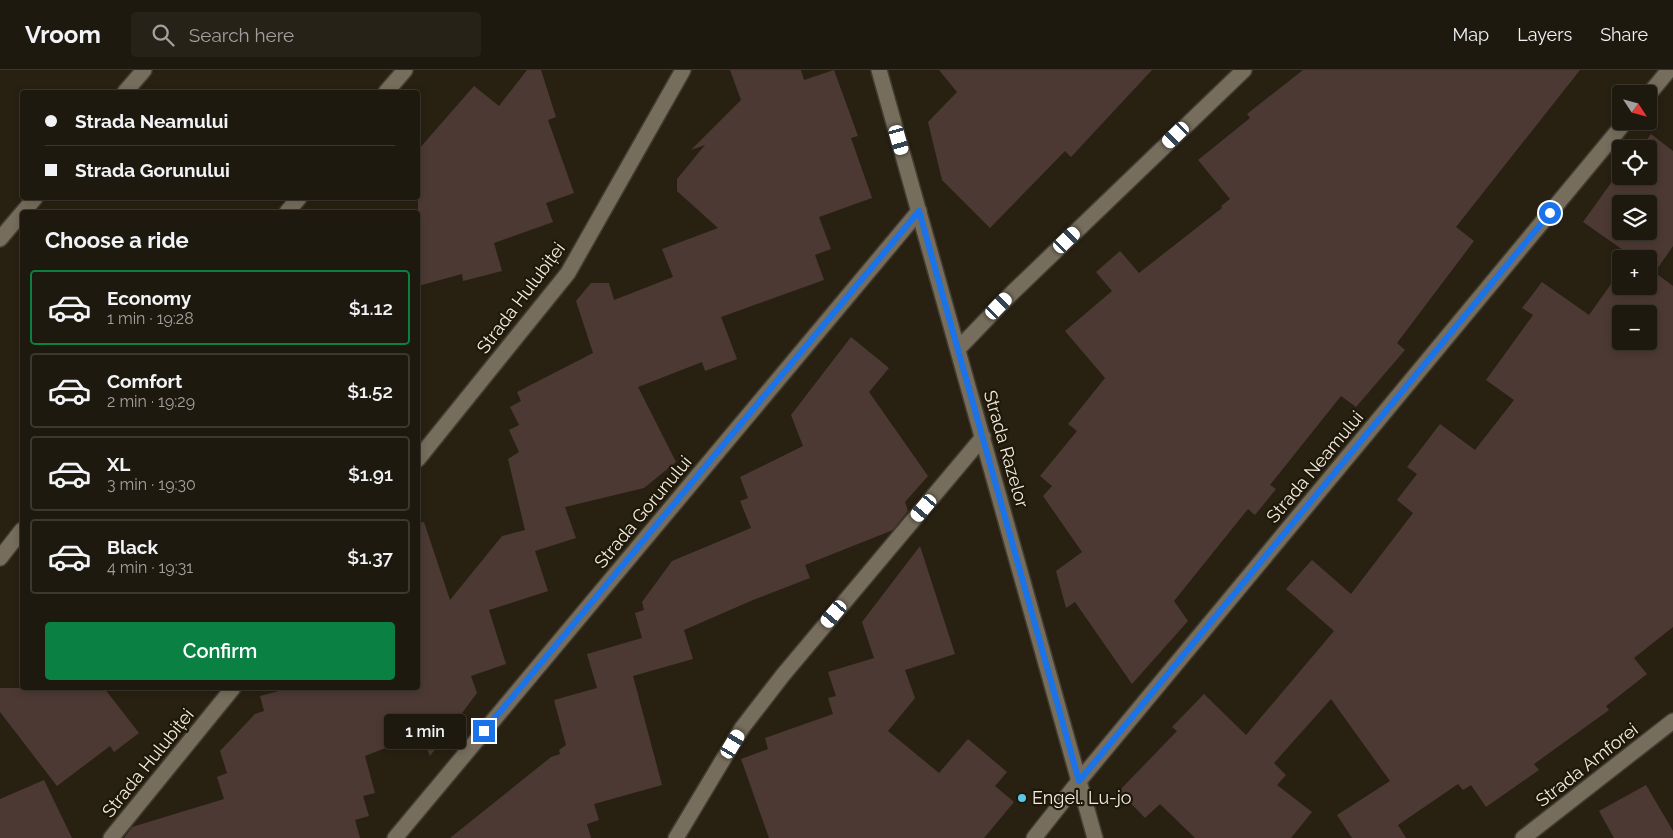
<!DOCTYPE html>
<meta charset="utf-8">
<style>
:root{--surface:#1e190e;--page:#262217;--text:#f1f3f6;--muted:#a1a09e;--line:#3c382e;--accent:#0b8043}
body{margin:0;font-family:Raleway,sans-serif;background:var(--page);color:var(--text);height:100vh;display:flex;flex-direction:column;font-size:19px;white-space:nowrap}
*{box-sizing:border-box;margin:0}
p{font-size:16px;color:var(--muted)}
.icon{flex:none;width:28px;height:28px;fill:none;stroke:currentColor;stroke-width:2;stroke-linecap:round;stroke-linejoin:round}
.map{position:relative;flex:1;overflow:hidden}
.panel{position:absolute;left:20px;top:140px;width:400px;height:480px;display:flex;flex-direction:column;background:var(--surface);border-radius:5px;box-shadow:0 2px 8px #0003,0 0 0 1px var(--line)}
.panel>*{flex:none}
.hud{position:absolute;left:20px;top:20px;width:400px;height:110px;border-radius:5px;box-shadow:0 2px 8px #0003,0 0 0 1px var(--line);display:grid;align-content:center;height:110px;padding:0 25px;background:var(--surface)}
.needle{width:32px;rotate:126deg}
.tools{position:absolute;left:1612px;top:15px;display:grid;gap:10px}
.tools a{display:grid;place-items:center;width:45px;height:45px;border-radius:5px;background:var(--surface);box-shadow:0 2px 8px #0003,0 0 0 1px var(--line);font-size:25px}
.end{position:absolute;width:22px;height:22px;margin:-11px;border:6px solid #1a73e8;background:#fff;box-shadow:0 0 0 2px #fff}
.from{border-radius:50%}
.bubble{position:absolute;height:35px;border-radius:5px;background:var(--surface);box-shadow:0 2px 8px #0003,0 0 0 1px var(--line);font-size:16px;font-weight:600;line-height:35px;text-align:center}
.car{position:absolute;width:15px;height:30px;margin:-15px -8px;border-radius:6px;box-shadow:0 0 4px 1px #0007;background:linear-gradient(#fff 24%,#345 0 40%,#fff 0 76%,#345 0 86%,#fff 0)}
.hud b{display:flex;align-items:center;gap:18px;height:48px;font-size:19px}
.hud b+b{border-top:1px solid var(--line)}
.hud i{width:12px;height:12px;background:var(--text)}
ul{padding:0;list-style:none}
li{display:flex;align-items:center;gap:15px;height:75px;margin:0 10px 8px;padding:0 15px;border:2px solid var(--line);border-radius:5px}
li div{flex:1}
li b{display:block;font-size:19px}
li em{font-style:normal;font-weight:600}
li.on{border-color:var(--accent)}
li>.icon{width:45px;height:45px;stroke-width:1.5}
h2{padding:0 25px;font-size:22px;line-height:60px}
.action{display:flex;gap:10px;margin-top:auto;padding:10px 25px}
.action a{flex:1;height:58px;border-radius:5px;background:var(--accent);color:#fff;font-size:20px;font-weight:600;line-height:58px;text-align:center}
header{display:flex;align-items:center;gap:30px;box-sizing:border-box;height:70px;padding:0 25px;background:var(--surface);border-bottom:1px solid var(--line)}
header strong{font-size:24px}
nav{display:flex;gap:28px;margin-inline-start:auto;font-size:18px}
.search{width:350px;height:45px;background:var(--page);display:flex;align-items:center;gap:12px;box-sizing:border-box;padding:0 18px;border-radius:5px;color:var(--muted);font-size:19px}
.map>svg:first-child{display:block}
.building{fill:#4c3934;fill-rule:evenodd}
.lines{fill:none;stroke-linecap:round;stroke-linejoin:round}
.minor-casing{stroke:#423c32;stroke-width:18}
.minor{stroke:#766d5c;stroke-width:15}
.route{stroke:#1a73e8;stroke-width:6}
.poi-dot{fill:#5ac8e6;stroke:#1f1809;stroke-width:2}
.labels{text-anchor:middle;stroke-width:4.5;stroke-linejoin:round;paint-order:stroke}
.street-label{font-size:18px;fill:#f1ece2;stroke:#1f1809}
.poi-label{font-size:18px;fill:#f1ece2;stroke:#1f1809;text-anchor:start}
</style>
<header>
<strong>Vroom</strong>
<div class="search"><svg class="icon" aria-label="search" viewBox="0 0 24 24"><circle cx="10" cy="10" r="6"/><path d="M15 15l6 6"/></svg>Search here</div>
<nav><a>Map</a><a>Layers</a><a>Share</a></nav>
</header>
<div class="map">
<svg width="1673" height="768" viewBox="0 0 1673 768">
<rect width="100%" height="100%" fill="#282112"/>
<g class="building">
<polygon points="527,0 541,0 556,47 548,50 574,123 546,133 553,152 494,173 502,201 463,211 462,204 418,216 418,80 474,16 499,36"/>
<polygon points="730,0 801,0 804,10 834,0 858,66 851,68 872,128 819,147 831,179 815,185 824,210 721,247 737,289 705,301 702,292 638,317 676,392 644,418 565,437 576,468 535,481 548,521 489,540 506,594 471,606 477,623 430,686 421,664 365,686 375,723 363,726 369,746 355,750 360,768 124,768 132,757 224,729 217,707 227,703 220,681 255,644 264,641 260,626 290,618 418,618 418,453 424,452 450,530 502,466 525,460 508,389 519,382 509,360 519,355 510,337 521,331 517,322 593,283 576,231 591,213 609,213 614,230 673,207 662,179 718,158 677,121 677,109 705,75 691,80 741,30"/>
<polygon points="939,0 1152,0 1071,87 1065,81 990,158 942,110 928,52 957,22"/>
<polygon points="1303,0 1580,0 1456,157 1474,171 1397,273 1405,280 1356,337 1341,326 1270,415 1276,419 1255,445 1248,439 1174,531 1188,551 1132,614 1075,532 1066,538 1056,501 1082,482 1043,426 1052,416 1040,406 1077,361 1068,354 1105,308 1065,261 1112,221 1096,202 1120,181 1139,203 1222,138 1221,136 1230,129 1198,90 1250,48 1247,44"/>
<path d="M 1651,64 L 1673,81 L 1673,176 L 1655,202 L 1649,198 L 1649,189 L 1636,189 L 1583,152 L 1616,106 L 1621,102 L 1621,106 L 1649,106 L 1649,79 L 1640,79 ZM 1621,134 L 1649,134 L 1649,161 L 1621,161 Z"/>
<path d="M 1649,198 L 1673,216 L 1673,557 L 1634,588 L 1647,604 L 1606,636 L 1609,640 L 1534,694 L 1539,700 L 1486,737 L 1471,715 L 1463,720 L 1458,714 L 1398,755 L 1406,768 L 1352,768 L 1337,745 L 1390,711 L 1331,629 L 1274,693 L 1286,705 L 1277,715 L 1312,742 L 1291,768 L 1195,768 L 1160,734 L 1145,748 L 1119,721 L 1177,661 L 1172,657 L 1204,624 L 1246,665 L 1334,561 L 1286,519 L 1312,490 L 1351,524 L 1413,443 L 1397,430 L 1417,404 L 1407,397 L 1440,354 L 1475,380 L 1514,330 L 1486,310 L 1533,245 L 1522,238 L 1542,212 L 1589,245 L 1621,200 L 1621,216 L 1649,216 ZM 1621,244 L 1649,244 L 1649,271 L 1621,271 Z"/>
<polygon points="851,267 889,298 869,322 928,406 905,432 908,441 893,460 805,495 810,508 753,530 684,560 693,589 633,606 662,715 594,734 599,750 587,754 591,768 450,768 551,687 560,684 559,680 566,675 554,630 597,618 587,584 642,568 635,543 644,540 642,532 672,491 751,458 740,431 748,428 740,407 803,376 791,345"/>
<polygon points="920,476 955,584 905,600 915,628 888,661 939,703 968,669 1007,702 995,716 1014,732 984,768 769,768 741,689 768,679 765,668 833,644 828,628 836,626 828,602 874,588 862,552"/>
<polygon points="0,618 104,618 139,663 114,682 110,676 57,716 0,642"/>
<polygon points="44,710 72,768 0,768 0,729"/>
<polygon points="1646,715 1673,761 1673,768 1614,768 1599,741"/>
</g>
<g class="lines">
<g class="minor-casing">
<g id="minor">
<polyline points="879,0 1095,768"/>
<polyline points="125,22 144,0"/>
<polyline points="386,22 405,0"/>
<polyline points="1649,24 1669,0"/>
<polyline points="23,142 35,128"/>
<polyline points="287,142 299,128"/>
<polyline points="0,169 22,143"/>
<polyline points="958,279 1013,222 1244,0"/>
<polyline points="418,389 568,203 683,0"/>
<polyline points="0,488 22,460"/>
<polyline points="111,768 233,618"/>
<polyline points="395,768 919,141"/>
<polyline points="676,768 742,658 783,605 983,367"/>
<polyline points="1034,768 1079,711 1626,51"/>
<polyline points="1523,768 1673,651"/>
</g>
</g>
<use href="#minor" class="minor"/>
</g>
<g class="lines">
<polyline class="route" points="484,661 919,141 1079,711 1550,143"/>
</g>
<circle class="poi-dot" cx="1022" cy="728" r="5"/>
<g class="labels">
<g class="street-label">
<text transform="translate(521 228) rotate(-53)" y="6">Strada Hulubiței</text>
<text transform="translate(1006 379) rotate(74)" y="6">Strada Razelor</text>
<text transform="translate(1315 397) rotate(-50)" y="6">Strada Neamului</text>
<text transform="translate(643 442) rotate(-50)" y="6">Strada Gorunului</text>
<text transform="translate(148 693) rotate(-51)" y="6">Strada Hulubiței</text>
<text transform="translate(1587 695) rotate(-38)" y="6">Strada Amforei</text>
</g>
<g class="poi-label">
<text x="1032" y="734">Engel. Lu-jo</text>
</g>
</g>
</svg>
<div class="tools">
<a><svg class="needle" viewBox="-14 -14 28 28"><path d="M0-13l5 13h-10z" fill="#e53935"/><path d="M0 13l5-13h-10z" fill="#a1a09e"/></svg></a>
<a><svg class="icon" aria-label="locate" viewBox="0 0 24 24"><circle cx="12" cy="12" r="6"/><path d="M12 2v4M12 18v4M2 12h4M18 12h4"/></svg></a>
<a><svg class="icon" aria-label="layers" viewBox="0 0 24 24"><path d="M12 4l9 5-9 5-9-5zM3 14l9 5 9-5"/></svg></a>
<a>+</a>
<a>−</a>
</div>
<i class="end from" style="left:1550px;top:143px"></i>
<i class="end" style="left:484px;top:661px"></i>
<div class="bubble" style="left:384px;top:644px;width:82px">1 min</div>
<i class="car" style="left:1176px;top:65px;rotate:226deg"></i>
<i class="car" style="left:899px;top:70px;rotate:164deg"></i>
<i class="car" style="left:1067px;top:170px;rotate:46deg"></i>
<i class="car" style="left:999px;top:236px;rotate:44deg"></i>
<i class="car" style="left:924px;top:438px;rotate:220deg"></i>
<i class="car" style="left:834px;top:544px;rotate:220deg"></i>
<i class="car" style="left:733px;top:674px;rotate:31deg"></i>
<div class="hud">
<b><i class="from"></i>Strada Neamului</b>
<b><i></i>Strada Gorunului</b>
</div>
<section class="panel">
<h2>Choose a ride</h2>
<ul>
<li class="on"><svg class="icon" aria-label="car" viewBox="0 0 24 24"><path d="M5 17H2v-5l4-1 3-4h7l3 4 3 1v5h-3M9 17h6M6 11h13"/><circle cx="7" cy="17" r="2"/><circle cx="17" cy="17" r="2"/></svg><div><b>Economy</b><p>1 min · 19:28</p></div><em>$1.12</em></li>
<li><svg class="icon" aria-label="car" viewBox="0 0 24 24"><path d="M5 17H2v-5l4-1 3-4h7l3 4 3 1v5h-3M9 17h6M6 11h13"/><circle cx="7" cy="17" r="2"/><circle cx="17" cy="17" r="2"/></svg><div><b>Comfort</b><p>2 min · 19:29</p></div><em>$1.52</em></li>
<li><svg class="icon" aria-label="car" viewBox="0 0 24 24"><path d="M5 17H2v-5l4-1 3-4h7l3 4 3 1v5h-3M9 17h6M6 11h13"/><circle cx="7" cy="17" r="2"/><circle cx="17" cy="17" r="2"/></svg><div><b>XL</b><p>3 min · 19:30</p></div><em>$1.91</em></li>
<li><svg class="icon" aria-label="car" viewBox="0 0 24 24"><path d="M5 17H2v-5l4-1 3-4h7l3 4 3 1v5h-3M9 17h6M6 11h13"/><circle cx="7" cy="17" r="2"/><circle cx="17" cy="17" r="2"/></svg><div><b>Black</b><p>4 min · 19:31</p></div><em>$1.37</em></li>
</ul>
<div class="action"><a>Confirm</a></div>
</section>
</div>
